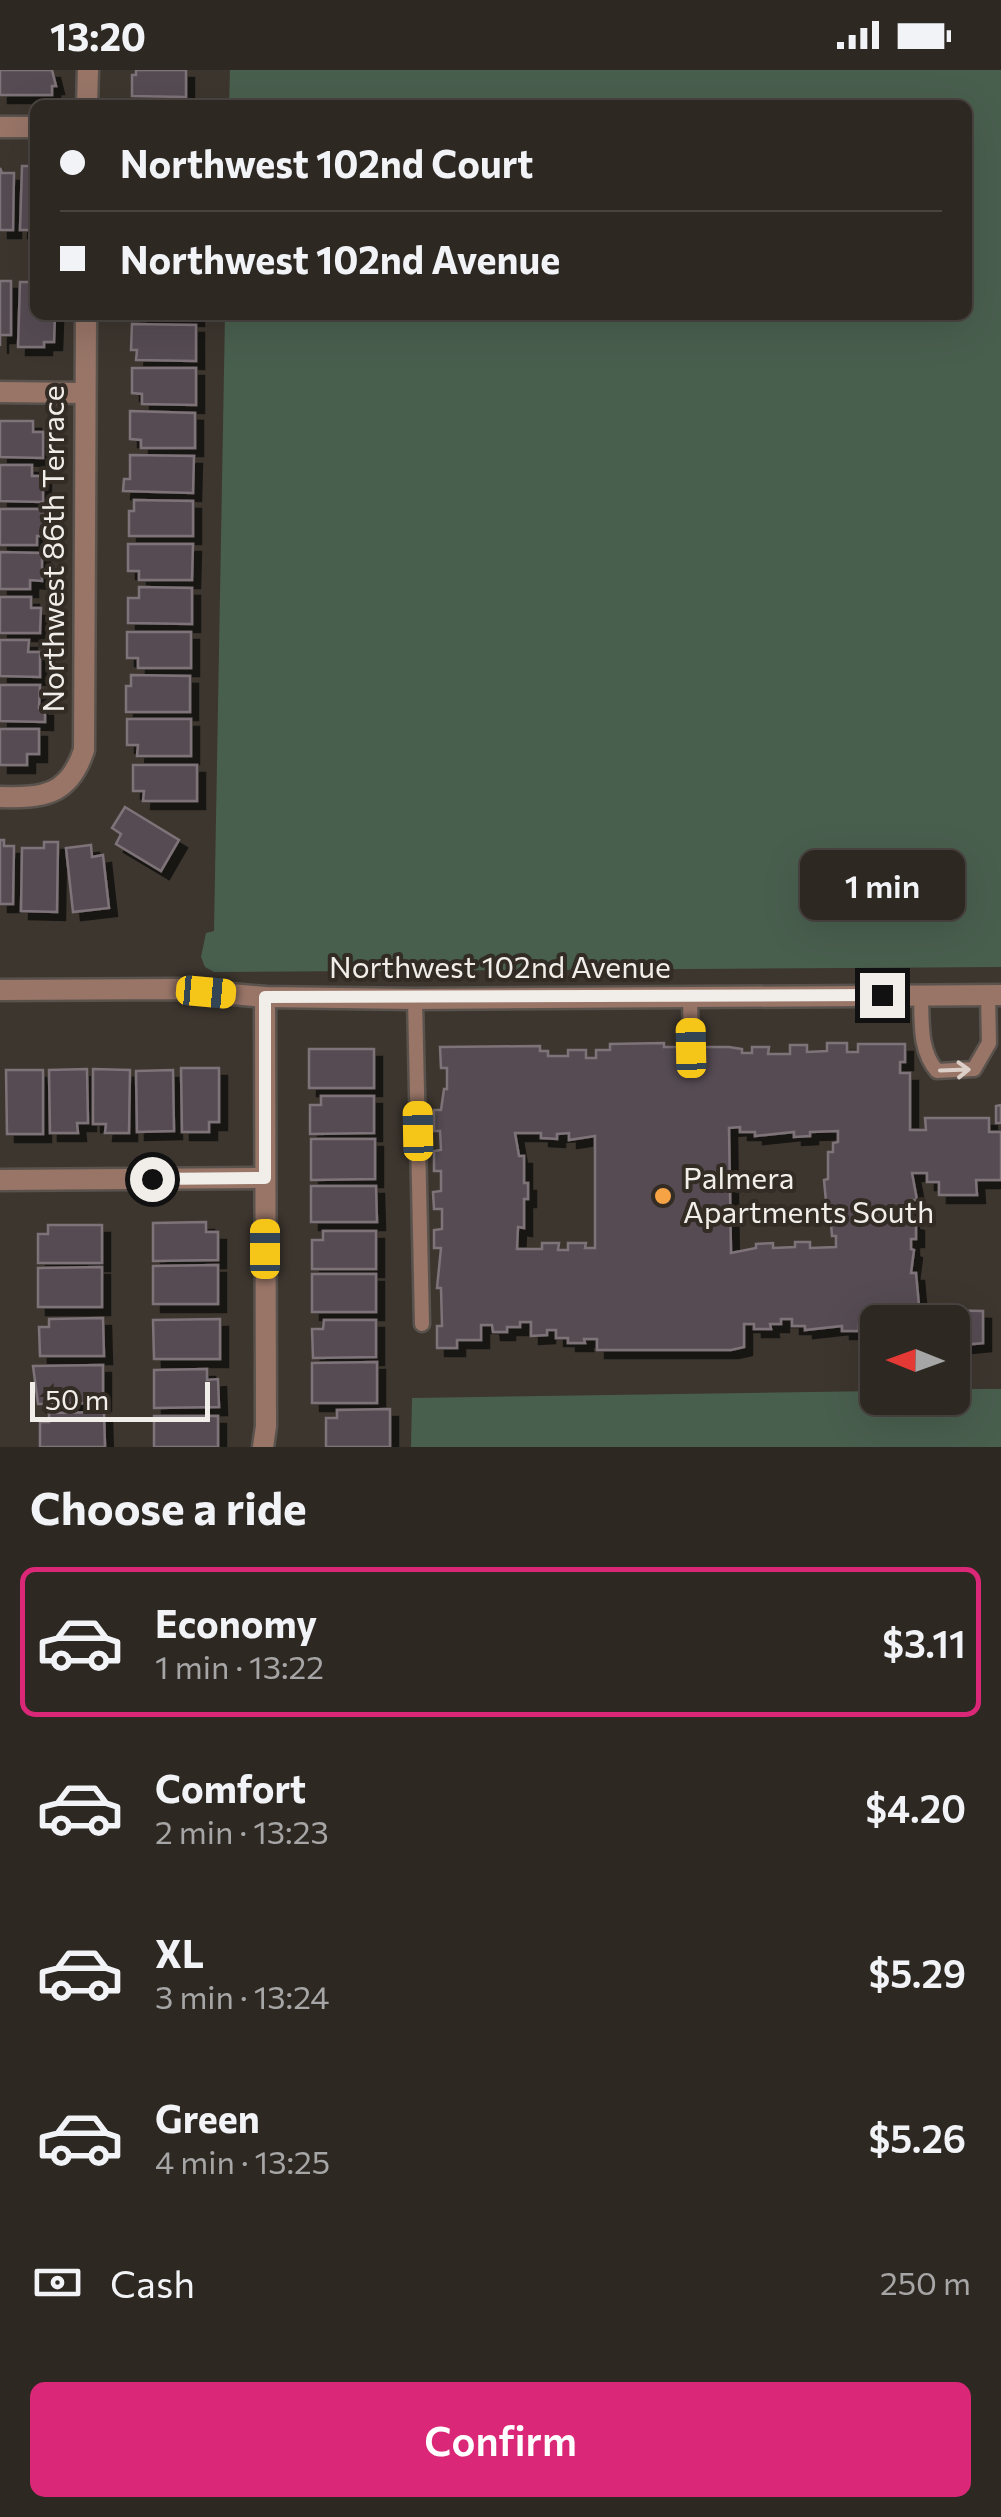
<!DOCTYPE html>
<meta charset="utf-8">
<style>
:root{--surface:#2e2823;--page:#36302b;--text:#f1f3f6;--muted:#a7a6a6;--line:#494441;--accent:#db2777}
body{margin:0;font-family:Commissioner,sans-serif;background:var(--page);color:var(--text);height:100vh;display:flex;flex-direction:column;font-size:38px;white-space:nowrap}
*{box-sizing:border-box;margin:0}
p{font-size:32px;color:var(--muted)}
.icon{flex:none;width:55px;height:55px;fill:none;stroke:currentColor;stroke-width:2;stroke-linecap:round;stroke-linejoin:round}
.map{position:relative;height:1377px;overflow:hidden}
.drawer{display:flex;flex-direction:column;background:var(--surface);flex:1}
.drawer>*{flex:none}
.top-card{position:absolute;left:30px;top:30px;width:942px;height:220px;border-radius:15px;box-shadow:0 10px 40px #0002,0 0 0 2px var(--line);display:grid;align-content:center;height:220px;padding:0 30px;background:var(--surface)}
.needle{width:65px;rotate:271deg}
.buttons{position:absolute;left:860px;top:1235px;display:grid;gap:20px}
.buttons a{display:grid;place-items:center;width:110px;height:110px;border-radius:15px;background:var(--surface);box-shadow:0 10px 40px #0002,0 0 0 2px var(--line);font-size:50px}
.scale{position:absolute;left:30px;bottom:25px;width:180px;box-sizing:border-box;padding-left:10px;border:5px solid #f1ede8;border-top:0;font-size:28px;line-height:35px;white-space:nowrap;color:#f1ede8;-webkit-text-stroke:8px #322c25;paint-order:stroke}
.end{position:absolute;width:45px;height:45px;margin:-22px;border:12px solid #f1ede8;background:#111;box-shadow:0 0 0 5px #111}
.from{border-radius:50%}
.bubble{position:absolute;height:70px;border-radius:15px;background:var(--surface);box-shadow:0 10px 40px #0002,0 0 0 2px var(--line);font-size:32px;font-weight:600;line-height:70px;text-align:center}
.car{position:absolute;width:30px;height:60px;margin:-30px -15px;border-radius:12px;box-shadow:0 0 8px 2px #0007;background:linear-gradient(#f5c518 24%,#345 0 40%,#f5c518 0 76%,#345 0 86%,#f5c518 0)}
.top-card b{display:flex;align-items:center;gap:35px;height:95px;font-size:38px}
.top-card b+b{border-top:2px solid var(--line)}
.top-card i{width:25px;height:25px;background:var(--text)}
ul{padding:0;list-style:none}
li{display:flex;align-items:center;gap:30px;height:150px;margin:0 20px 15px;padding:0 10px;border:5px solid transparent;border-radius:15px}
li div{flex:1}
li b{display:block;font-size:38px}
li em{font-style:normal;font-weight:600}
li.selected{border-color:var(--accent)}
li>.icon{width:90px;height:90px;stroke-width:1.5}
h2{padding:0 30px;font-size:45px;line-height:120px}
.pay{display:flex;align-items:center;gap:25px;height:110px;padding:0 30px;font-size:38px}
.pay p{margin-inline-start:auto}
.button{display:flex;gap:20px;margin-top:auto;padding:20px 30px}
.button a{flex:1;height:115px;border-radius:15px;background:var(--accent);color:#fff;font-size:40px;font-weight:600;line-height:115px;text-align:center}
.status{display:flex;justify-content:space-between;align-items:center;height:70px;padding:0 50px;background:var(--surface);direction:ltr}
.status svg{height:28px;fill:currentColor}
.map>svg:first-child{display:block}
.green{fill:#495f4e}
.building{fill:#564c52;stroke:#7e7379;stroke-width:2.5;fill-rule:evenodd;filter:url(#shadow)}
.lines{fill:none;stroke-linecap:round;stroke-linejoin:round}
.service-casing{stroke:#5a534d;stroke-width:19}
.minor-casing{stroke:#5a534d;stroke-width:25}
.tertiary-casing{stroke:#5a534d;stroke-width:25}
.service{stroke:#987567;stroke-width:14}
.minor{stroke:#987567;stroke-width:20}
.tertiary{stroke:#987567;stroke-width:20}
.oneway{stroke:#dbcfc8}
.route{stroke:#f1ede8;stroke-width:12}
.poi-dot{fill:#f5a345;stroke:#322c25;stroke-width:4}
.labels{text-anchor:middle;stroke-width:8;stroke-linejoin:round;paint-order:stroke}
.street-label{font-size:30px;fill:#f1ede8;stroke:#322c25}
.poi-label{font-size:30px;fill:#f1ede8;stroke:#322c25;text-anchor:start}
</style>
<div class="status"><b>13:20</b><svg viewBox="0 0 49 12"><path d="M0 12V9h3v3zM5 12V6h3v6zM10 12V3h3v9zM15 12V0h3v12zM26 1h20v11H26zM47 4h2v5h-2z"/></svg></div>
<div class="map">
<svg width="1001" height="1377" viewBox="0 0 1001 1377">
<defs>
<filter id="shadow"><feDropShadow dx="8" dy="8" stdDeviation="0" flood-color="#0009"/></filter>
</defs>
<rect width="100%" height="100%" fill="#3d362f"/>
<g class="green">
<polygon points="230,0 1001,0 1001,897 214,902 205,897 201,887 206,863 214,861 225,245 968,245 968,35 229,35"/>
<polygon points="953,1319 1001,1319 1001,1377 411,1377 412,1328 877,1321 878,1328 952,1328"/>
</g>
<g class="building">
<polygon points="0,0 52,0 56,16 52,16 52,25 0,25"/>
<polygon points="136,0 186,0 186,27 132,26 132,5 136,5"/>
<polygon points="22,96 35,96 35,160 20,160"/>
<polygon points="0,98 2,103 14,103 13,160 0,160"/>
<polygon points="0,211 11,211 11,265 0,265 0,276"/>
<polygon points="20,212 35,212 35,245 55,245 54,272 44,272 44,277 18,277"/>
<polygon points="132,245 196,245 196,248 132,247"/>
<polygon points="132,254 196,255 196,291 136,290 137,280 131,280"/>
<polygon points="132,298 196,298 196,335 142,334 142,324 132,323"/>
<polygon points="130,341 195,343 195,378 141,378 141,370 130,369"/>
<polygon points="0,351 33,351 33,362 43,362 43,388 0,387"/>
<polygon points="130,385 194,386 193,423 123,421 124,409 130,409"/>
<polygon points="0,395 32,395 32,406 43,406 43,432 0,431"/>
<polygon points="134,430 193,431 193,466 129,466 129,441 134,441"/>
<polygon points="0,439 43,439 42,466 37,466 37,475 0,475"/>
<polygon points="128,474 193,474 192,510 139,510 139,501 128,501"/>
<polygon points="0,482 42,483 42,511 30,510 30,519 0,519"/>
<polygon points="139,517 192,518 192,554 128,553 128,528 139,528"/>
<polygon points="0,527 31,527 31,538 41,538 40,563 0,563"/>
<polygon points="127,562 191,562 191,598 138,598 138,588 127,588"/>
<polygon points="0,570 29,570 28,582 40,582 40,607 0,606"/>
<polygon points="131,605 190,606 190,642 126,642 126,616 131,616"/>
<polygon points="0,615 40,615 39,638 45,638 45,652 0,651"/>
<polygon points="127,649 191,649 191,686 137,686 138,675 127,675"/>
<polygon points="0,659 39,659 39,684 27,684 27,695 0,695"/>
<polygon points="133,695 197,695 197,731 143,731 144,721 133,721"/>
<polygon points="125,737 179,770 161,801 116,774 121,764 112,758"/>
<polygon points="0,770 4,770 4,776 14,776 13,834 0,834"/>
<polygon points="44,772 58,772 57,842 21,841 22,778 44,778"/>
<polygon points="91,775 92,787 103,785 109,838 73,842 66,778"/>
<path d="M 664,973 L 664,977 L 729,977 L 742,979 L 742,983 L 752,983 L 752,977 L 769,977 L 768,984 L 790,984 L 790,975 L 807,975 L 807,982 L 827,981 L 827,973 L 847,973 L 847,982 L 858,982 L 858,974 L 905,974 L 905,992 L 900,992 L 900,1003 L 910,1003 L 910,1060 L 926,1060 L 925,1048 L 989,1048 L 989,1062 L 1001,1062 L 1001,1110 L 976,1110 L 977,1125 L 939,1125 L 939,1112 L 927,1112 L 927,1103 L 912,1103 L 917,1130 L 910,1130 L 911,1152 L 916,1153 L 916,1169 L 911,1169 L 911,1179 L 914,1180 L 911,1203 L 916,1203 L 919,1236 L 912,1236 L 910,1252 L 878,1252 L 878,1275 L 870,1275 L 870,1255 L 859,1255 L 859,1261 L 842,1261 L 842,1256 L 805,1260 L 805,1256 L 792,1256 L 792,1249 L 781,1249 L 781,1254 L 770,1254 L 771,1259 L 754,1259 L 754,1254 L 744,1254 L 744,1277 L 731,1280 L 597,1280 L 597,1269 L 584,1269 L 585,1273 L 568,1273 L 568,1268 L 556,1268 L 556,1260 L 547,1260 L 547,1265 L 531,1266 L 531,1252 L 520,1252 L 520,1257 L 507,1257 L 507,1262 L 493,1262 L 492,1255 L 481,1255 L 481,1270 L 457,1270 L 457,1278 L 437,1278 L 437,1256 L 442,1256 L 441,1218 L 437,1218 L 441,1178 L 434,1178 L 434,1160 L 442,1159 L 442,1139 L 434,1139 L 433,1122 L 441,1121 L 441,1101 L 434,1101 L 434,1081 L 441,1080 L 440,1061 L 434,1061 L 434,1040 L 441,1040 L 444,1019 L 447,1019 L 447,998 L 441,998 L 440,977 L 540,976 L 540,981 L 548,981 L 548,986 L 568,986 L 568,980 L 586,980 L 586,988 L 596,988 L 596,980 L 610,980 L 610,974 ZM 740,1057 L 740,1062 L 755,1062 L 755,1066 L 794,1062 L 794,1067 L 810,1066 L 810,1062 L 838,1061 L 838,1072 L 833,1073 L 833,1082 L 828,1082 L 828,1109 L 824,1110 L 828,1153 L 831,1153 L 832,1166 L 836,1166 L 836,1177 L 810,1178 L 810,1172 L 795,1172 L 795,1177 L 773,1178 L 773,1173 L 756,1174 L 756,1178 L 731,1183 L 729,1058 ZM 515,1063 L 541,1063 L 541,1068 L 557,1069 L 557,1064 L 569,1063 L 569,1070 L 595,1066 L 595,1178 L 585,1178 L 586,1173 L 568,1173 L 568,1180 L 558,1180 L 559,1173 L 542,1173 L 542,1179 L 517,1179 L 518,1157 L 524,1158 L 524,1129 L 528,1129 L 528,1113 L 524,1113 L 524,1086 L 519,1086 Z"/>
<rect x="309" y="979" width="65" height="39"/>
<polygon points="181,998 219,998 219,1052 209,1052 209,1062 182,1062"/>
<polygon points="87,999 88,1053 77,1053 78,1063 50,1063 49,1000"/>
<polygon points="93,999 130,1000 129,1063 105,1063 106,1054 93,1054"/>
<polygon points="6,1000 43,1000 43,1064 7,1064"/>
<polygon points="173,1000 174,1061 137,1062 136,1001"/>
<polygon points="321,1026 374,1026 374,1063 310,1064 310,1035 321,1035"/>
<polygon points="1001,1035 1001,1053 996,1053 996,1036"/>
<polygon points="311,1069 375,1069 375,1109 311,1110"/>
<polygon points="311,1116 376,1116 377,1152 311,1152"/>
<polygon points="206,1152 206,1162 218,1162 218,1190 153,1191 153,1153"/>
<polygon points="48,1155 102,1155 102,1193 38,1193 38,1164 48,1164"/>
<polygon points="323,1161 376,1161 376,1199 312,1199 312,1170 323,1170"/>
<polygon points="218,1195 218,1234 153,1234 153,1196"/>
<polygon points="102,1197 102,1237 38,1237 38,1198"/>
<rect x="312" y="1204" width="64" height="38"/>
<polygon points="934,1240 983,1241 983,1273 952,1276 952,1252 934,1252"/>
<polygon points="103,1248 104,1286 40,1286 39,1257 49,1257 49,1249"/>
<polygon points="220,1249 220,1289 154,1289 153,1250"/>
<polygon points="324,1250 376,1250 376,1287 313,1288 312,1259 323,1259"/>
<polygon points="377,1292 377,1333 312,1333 312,1293"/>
<polygon points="103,1295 103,1333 38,1334 33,1296"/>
<polygon points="207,1299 207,1310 218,1309 219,1337 154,1338 154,1300"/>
<polygon points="390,1339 390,1377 326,1377 326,1348 337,1348 337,1340"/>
<polygon points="104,1342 105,1377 40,1377 40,1352 49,1352 49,1343"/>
<rect x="154" y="1346" width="64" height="31"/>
</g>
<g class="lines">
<g class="service-casing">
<g id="service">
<path d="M 921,925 C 922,952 919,980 937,1001 L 974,999 L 989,973 L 988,925"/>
<polyline points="690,927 691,977"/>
<polyline points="415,929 422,1254"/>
</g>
</g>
<g class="minor-casing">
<g id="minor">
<polyline points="87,35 88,0"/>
<polyline points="0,57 35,57"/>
<polyline points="0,322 85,323"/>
<path d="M 0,727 C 43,728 69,726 84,680 L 86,245"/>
<polyline points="0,1110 265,1108"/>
<polyline points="263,1377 266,1356 265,927"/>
</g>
</g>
<g class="tertiary-casing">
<polyline id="tertiary" points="0,920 177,919 265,927 415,929 1001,925"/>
</g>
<use href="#service" class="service"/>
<use href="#minor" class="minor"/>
<use href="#tertiary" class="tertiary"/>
</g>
<defs><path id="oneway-shaft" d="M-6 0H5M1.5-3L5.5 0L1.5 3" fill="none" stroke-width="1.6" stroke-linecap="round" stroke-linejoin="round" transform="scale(2.5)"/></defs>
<use class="oneway" href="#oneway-shaft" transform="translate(955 1000) rotate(-2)"/>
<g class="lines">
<polyline class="route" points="152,1109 265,1108 265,927 882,925"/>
</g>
<circle class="poi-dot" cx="663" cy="1126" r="10"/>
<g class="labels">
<g class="street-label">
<text transform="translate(54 479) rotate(-90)" y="10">Northwest 86th Terrace</text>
<text x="500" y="908">Northwest 102nd Avenue</text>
</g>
<g class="poi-label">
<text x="683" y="1119">Palmera<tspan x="683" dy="34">Apartments South</tspan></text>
</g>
</g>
</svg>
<div class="buttons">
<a><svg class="needle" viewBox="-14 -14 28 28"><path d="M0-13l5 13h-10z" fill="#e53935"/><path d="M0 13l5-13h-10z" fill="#a7a6a6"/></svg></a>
</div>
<div class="scale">50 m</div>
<i class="end from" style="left:152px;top:1109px"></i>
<i class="end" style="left:882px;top:925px"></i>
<div class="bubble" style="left:800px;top:780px;width:165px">1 min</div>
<i class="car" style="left:206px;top:922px;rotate:95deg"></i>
<i class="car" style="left:691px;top:978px;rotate:359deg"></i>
<i class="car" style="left:418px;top:1061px;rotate:359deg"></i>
<i class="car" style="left:265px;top:1179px;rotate:0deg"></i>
<div class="top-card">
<b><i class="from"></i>Northwest 102nd Court</b>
<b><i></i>Northwest 102nd Avenue</b>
</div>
</div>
<section class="drawer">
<h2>Choose a ride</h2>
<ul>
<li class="selected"><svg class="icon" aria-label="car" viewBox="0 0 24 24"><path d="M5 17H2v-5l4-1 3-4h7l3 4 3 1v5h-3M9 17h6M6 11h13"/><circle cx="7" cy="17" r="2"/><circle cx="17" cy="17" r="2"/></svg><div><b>Economy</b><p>1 min · 13:22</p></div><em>$3.11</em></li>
<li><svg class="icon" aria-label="car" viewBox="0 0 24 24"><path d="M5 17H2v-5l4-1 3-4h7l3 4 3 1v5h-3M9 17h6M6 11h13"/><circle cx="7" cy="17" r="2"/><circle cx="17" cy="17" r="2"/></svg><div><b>Comfort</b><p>2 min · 13:23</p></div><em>$4.20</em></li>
<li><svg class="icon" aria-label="car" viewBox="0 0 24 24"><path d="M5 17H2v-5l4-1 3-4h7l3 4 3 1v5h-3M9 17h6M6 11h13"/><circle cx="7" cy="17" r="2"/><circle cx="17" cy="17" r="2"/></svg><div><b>XL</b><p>3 min · 13:24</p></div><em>$5.29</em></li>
<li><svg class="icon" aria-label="car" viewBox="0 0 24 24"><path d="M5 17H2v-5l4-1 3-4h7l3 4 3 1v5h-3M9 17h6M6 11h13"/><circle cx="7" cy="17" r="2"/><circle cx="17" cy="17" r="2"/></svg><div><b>Green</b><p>4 min · 13:25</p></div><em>$5.26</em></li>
</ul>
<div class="pay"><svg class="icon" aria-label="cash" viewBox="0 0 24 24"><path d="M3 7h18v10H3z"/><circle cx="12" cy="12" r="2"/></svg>Cash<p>250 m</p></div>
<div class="button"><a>Confirm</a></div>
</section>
